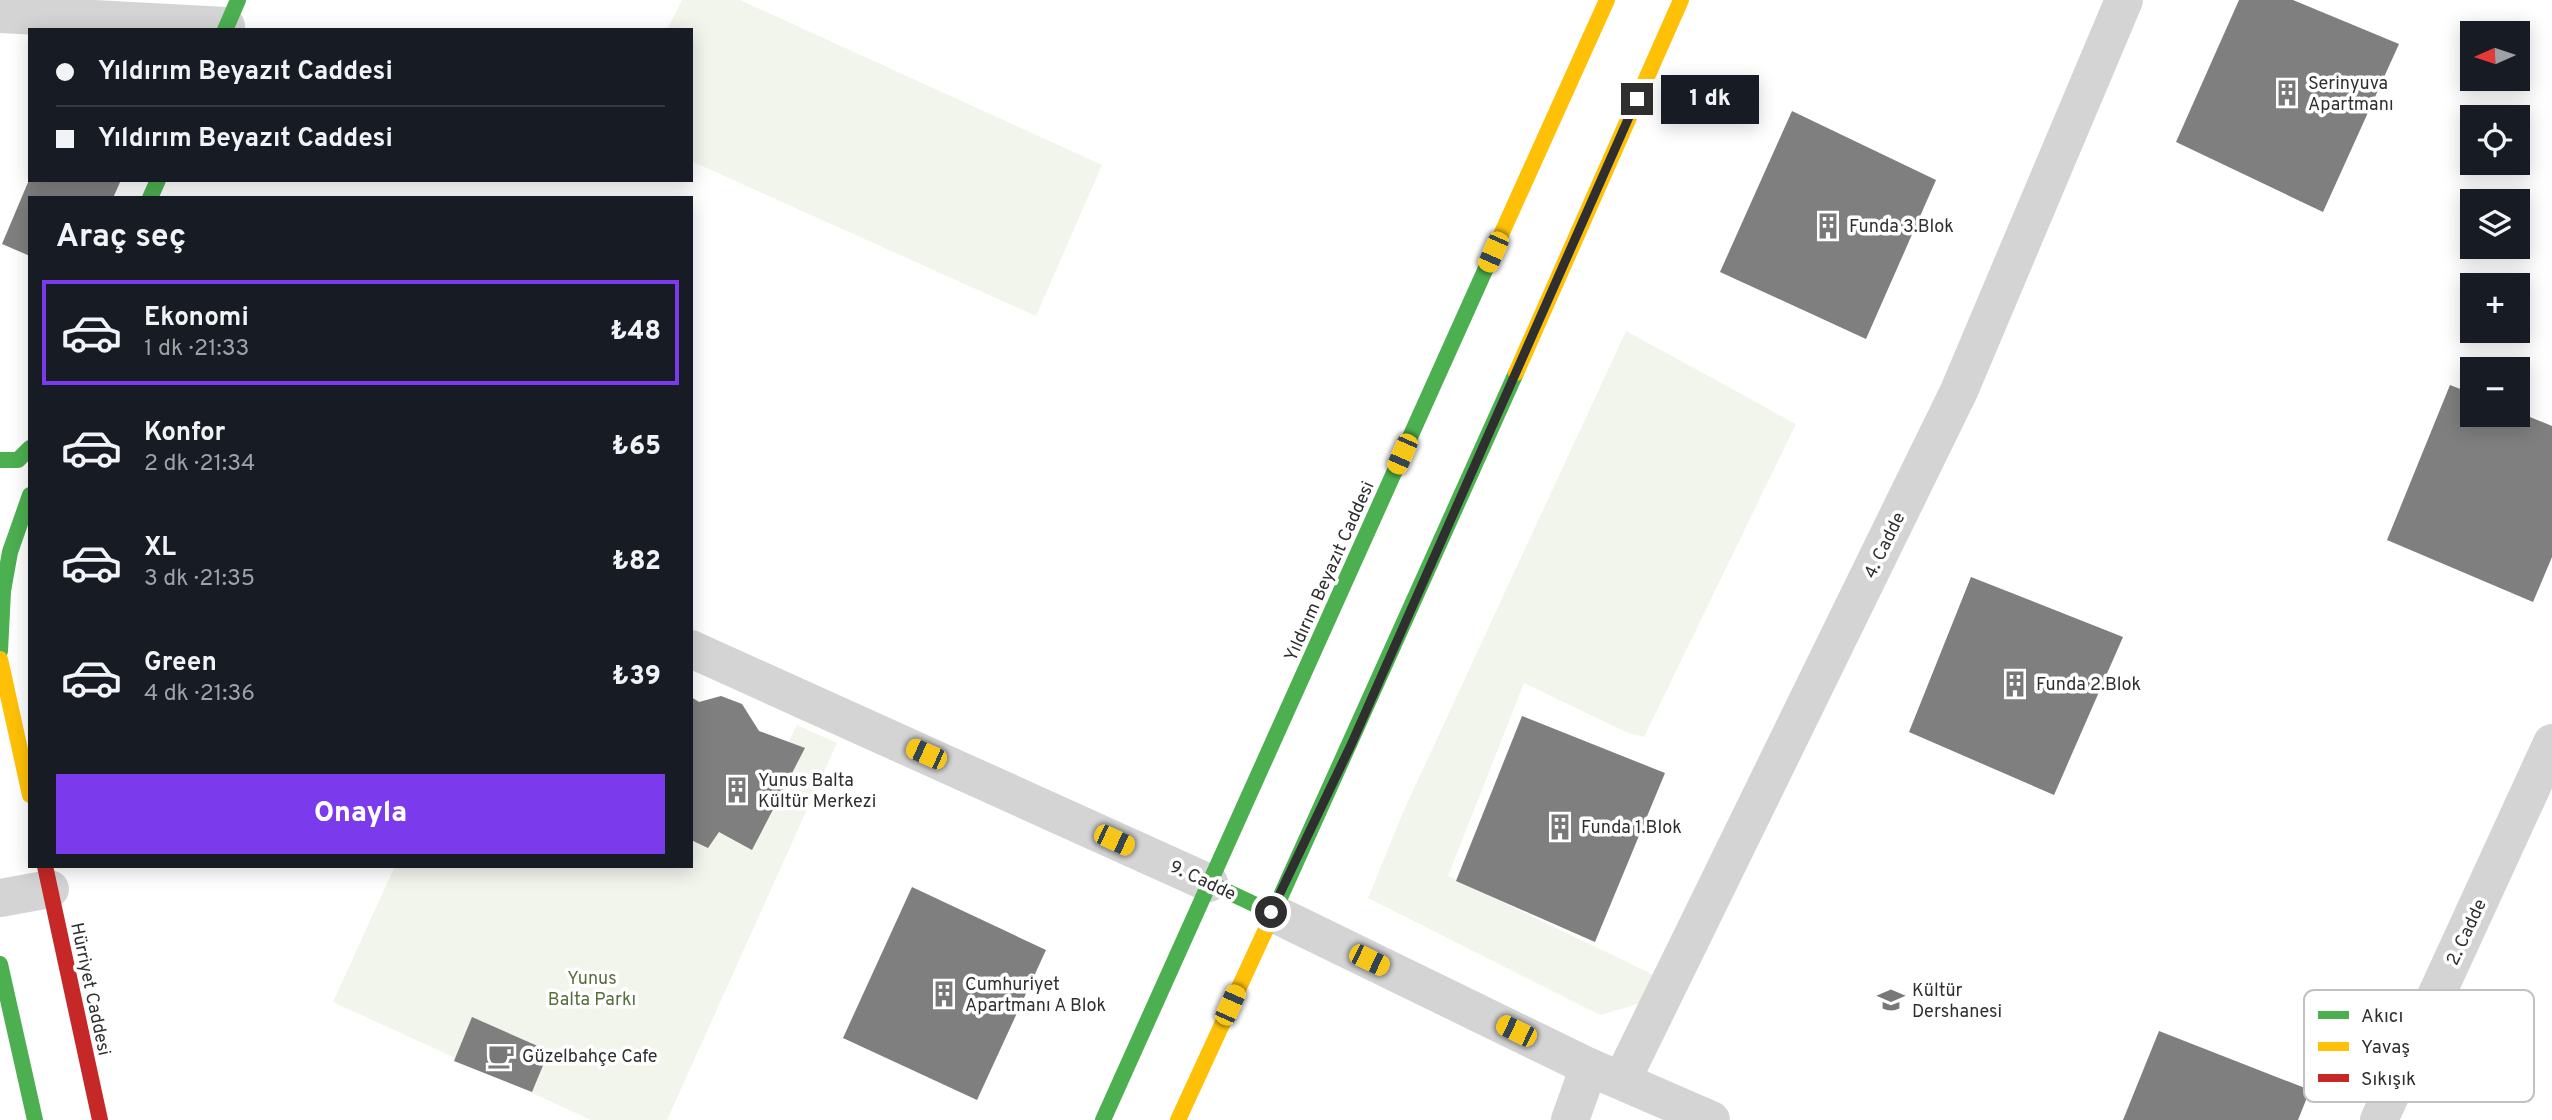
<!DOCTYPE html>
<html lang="tr">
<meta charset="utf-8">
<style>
:root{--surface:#171b24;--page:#242831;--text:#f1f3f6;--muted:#9ea1a6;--line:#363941;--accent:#7c3aed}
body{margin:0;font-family:Overpass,sans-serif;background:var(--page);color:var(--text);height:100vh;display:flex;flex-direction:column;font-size:26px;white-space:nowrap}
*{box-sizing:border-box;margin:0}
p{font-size:23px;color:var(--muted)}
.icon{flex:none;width:38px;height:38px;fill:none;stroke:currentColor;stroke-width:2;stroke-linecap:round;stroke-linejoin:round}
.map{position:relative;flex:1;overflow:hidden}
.sheet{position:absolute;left:28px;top:196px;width:665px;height:672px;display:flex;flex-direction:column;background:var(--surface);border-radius:0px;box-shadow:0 4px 18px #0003}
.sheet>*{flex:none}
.guide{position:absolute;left:28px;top:28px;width:665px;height:154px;border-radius:0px;box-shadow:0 4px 18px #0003;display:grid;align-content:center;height:154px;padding:0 28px;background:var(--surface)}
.needle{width:46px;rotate:267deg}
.tools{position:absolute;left:2460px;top:21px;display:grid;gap:14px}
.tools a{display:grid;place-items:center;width:70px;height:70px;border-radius:0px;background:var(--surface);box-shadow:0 4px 18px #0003;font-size:35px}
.end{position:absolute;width:32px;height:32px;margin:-16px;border:9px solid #2f2f2f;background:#fff;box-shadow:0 0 0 4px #fff}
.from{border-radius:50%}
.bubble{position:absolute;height:49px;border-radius:0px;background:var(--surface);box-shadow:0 4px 18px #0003;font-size:23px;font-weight:800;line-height:49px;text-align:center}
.car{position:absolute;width:21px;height:42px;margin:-21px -10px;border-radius:9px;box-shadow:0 0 5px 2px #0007;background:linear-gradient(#f5c518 24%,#345 0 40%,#f5c518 0 76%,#345 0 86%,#f5c518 0)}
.guide b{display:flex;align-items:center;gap:24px;height:66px;font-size:26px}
.guide b+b{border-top:2px solid var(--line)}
.guide i{width:18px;height:18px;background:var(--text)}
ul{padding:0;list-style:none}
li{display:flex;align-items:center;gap:21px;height:105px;margin:0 14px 10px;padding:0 14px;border:4px solid transparent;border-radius:0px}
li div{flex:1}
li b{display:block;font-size:26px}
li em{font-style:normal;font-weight:800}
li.current{border-color:var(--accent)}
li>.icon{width:63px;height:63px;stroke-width:1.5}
h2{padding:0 28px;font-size:32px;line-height:84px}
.primary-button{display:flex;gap:14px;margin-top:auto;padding:14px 28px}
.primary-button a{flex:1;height:80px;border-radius:0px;background:var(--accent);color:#fff;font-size:28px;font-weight:800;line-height:80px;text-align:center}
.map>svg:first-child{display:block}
.green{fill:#f2f5ec}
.building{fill:#7f7f7f}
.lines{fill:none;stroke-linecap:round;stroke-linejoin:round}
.street{stroke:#d4d4d4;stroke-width:38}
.fast{stroke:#4caf50;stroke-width:16}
.slow{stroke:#ffc107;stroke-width:16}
.jam{stroke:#c62828;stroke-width:16}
.route{stroke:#2f2f2f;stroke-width:9}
.labels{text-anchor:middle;stroke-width:7;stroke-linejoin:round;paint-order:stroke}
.poi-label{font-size:18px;fill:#2f2f2f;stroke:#fff;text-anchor:start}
.street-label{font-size:18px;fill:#2f2f2f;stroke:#fff}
.park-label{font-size:18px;fill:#576d3a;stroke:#fff}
.key{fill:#fff;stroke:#c1c1c1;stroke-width:2}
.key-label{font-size:19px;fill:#2f2f2f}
</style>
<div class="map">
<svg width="2552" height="1120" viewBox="0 0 2552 1120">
<rect width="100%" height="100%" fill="#fff"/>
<g class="green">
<polygon points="682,0 740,0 1102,165 1036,316 691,161 691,30 667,30"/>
<polygon points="1626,331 1796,424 1644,737 1628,733 1524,683 1448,876 1656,976 1644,1002 1600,1015 1368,898 1404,810"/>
<polygon points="721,696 742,704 759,731 788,743 797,725 837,743 667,1120 591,1120 333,1002 395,866 691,866 691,697 700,702"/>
</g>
<g class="building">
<polygon points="2239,0 2293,0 2399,44 2323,212 2176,142"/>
<polygon points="1792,111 1936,180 1866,339 1720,272"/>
<polygon points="29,180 121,180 113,198 30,198 30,256 2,244"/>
<polygon points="2450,385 2473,394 2473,415 2518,412 2552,426 2552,557 2533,602 2387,540"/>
<polygon points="1971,577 2123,637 2054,795 1909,732"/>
<polygon points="721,696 742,704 759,731 805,748 752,850 719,832 708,848 691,840 691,697 699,702"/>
<polygon points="1522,716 1665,773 1595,942 1456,881"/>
<polygon points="912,887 1046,950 977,1100 843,1038"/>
<polygon points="472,1017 549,1051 532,1092 454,1061"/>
<polygon points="2159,1031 2310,1090 2298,1120 2123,1120"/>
</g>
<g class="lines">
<g class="street">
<polyline points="0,14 226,26"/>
<polyline points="691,649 1209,883"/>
<polyline points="0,898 50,889"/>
<polyline points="1271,912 1589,1067 1711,1120"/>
<polyline points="1622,1080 1959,391 2124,0"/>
<polyline points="1570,1120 1589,1067"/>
<polyline points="2379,1120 2552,743"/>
</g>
<g class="fast">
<polyline points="225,30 238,0"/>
<polyline points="150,198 158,180"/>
<polyline points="0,460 18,460 30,448"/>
<polyline points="0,651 3,591 10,552 30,495"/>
<polyline points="1209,883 1271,912"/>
<polyline points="1266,929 1516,373"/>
<polyline points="0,964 35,1120"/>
<polyline points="1103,1120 1500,237"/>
</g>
<g class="slow">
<polyline points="1500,237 1607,0"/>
<polyline points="1516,373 1681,0"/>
<polyline points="0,659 30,795"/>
<polyline points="1178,1120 1266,929"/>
</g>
<polyline class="jam" points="45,866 100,1120"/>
</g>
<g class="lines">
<polyline class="route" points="1271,912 1351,745 1637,99"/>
</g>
<defs>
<g id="building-bare" transform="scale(2.1)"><path d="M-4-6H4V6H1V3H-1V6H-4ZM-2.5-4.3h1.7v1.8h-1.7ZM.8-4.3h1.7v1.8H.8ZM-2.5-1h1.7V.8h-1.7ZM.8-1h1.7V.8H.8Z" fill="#787878" stroke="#fff" stroke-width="2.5" paint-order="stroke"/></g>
<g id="school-bare" transform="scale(2.1)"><path d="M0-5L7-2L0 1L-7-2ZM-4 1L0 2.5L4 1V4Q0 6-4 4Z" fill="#787878" stroke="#fff" stroke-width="2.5" paint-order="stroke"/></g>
<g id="cafe-bare" transform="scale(2.1)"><path d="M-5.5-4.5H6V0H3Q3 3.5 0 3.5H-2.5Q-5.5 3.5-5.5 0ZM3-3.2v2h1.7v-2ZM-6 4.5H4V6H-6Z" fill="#787878" stroke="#fff" stroke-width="2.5" paint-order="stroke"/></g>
</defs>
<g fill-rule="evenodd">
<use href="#building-bare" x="2287" y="93"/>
<use href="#building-bare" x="1828" y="226"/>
<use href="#building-bare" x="2015" y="684"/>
<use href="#building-bare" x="737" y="790"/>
<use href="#building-bare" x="1560" y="827"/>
<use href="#building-bare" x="944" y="994"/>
<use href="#school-bare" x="1891" y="1000"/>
<use href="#cafe-bare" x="501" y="1056"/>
</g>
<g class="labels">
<g class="poi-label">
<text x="2308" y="89">Serinyuva<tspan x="2308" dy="21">Apartmanı</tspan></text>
<text x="1849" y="232">Funda 3.Blok</text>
<text x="2036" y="690">Funda 2.Blok</text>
<text x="758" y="786">Yunus Balta<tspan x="758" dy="21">Kültür Merkezi</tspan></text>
<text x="1581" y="833">Funda 1.Blok</text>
<text x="965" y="990">Cumhuriyet<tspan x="965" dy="21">Apartmanı A Blok</tspan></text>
<text x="1912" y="996">Kültür<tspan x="1912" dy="21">Dershanesi</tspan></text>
<text x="522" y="1062">Güzelbahçe Cafe</text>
</g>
<g class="street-label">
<text transform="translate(1884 545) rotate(-64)" y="6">4. Cadde</text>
<text transform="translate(1329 571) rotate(-66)" y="6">Yıldırım Beyazıt Caddesi</text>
<text transform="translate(1203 880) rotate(25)" y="6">9. Cadde</text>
<text transform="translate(2466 932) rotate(-65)" y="6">2. Cadde</text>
<text transform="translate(91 989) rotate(78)" y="6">Hürriyet Caddesi</text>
</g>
<g class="park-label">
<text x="592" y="984">Yunus<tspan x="592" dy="21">Balta Parkı</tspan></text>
</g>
</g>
<rect x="2304" y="990" width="230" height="112" rx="10" class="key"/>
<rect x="2318" y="1011" width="31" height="8" fill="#4caf50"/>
<rect x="2318" y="1042" width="31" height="9" fill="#ffc107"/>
<rect x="2318" y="1074" width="31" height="8" fill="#c62828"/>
<g class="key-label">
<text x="2361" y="1022">Akıcı</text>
<text x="2361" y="1053">Yavaş</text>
<text x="2361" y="1085">Sıkışık</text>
</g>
</svg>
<div class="tools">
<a><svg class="needle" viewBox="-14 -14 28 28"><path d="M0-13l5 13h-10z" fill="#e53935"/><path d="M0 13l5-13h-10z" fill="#9ea1a6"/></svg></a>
<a><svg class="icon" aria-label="locate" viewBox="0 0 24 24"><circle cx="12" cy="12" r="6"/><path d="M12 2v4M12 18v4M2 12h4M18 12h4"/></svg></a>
<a><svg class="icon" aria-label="layers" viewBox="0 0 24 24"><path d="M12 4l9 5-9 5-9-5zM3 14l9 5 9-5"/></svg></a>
<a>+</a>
<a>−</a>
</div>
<i class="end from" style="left:1271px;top:912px"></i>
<i class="end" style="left:1637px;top:99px"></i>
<div class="bubble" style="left:1661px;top:75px;width:98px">1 dk</div>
<i class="car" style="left:1493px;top:252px;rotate:204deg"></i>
<i class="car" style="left:1402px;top:454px;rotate:204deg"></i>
<i class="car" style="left:926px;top:754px;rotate:294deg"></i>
<i class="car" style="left:1114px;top:840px;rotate:115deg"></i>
<i class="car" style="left:1369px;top:960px;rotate:116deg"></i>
<i class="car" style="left:1230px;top:1005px;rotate:24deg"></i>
<i class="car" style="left:1516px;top:1031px;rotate:296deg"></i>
<div class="guide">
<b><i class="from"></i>Yıldırım Beyazıt Caddesi</b>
<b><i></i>Yıldırım Beyazıt Caddesi</b>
</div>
<section class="sheet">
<h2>Araç seç</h2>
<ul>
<li class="current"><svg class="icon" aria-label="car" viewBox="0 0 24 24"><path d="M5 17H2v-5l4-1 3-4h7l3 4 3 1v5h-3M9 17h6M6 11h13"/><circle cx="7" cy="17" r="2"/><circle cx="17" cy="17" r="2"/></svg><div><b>Ekonomi</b><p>1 dk · 21:33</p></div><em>₺48</em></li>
<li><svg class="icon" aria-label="car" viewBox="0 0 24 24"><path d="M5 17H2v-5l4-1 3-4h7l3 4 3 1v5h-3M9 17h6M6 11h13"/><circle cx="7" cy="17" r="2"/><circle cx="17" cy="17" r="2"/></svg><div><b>Konfor</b><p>2 dk · 21:34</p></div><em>₺65</em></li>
<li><svg class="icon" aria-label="car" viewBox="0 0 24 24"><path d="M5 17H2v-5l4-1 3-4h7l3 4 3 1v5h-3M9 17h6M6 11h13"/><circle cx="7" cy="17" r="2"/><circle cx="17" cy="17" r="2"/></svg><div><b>XL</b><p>3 dk · 21:35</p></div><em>₺82</em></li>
<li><svg class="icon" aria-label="car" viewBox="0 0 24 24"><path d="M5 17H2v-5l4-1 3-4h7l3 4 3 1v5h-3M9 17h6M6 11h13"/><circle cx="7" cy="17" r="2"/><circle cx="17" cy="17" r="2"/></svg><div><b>Green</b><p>4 dk · 21:36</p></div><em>₺39</em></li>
</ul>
<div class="primary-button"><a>Onayla</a></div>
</section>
</div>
